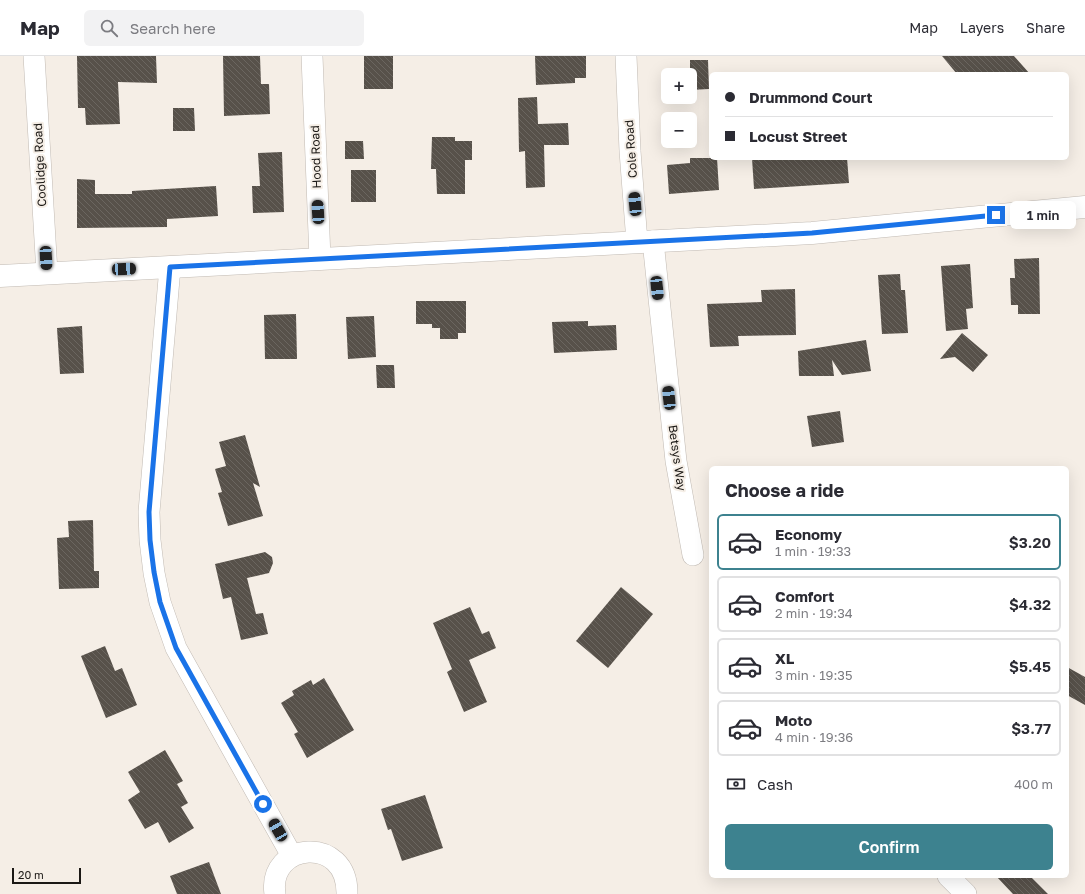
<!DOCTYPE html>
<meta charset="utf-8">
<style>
:root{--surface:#fff;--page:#f2f2f3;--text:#2b2b33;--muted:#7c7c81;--line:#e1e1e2;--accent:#3d828f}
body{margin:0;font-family:"Golos Text",sans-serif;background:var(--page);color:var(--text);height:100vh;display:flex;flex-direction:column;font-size:15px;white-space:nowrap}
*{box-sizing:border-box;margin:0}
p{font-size:13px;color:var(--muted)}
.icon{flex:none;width:22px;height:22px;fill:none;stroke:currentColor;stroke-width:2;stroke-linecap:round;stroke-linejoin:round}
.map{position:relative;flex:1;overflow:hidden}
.panel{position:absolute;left:709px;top:410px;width:360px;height:412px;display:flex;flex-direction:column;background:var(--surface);border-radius:6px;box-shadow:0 4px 16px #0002}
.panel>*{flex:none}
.guide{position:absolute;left:709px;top:16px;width:360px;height:88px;border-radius:6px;box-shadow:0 4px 16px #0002;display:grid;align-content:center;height:88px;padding:0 16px;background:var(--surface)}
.buttons{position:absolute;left:661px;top:12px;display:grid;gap:8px}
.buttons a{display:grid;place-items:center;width:36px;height:36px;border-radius:6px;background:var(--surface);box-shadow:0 4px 16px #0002;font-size:20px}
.scale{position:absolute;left:12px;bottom:10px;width:69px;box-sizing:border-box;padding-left:4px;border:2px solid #1b1815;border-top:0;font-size:11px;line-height:14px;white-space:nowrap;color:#1b1815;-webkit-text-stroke:3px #f5eee6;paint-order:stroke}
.end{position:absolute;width:18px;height:18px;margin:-9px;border:5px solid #1a73e8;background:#fff;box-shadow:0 0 0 2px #fff}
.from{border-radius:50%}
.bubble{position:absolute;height:28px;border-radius:6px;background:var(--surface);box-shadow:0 4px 16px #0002;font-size:13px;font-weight:600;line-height:28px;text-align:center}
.car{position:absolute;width:12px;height:24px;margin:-12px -6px;border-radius:5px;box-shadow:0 0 3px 1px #0007;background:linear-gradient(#222 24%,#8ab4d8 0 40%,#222 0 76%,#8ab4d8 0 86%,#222 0)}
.guide b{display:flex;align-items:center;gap:14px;height:38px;font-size:15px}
.guide b+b{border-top:1px solid var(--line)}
.guide i{width:10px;height:10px;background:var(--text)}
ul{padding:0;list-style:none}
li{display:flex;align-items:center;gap:12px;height:56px;margin:0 8px 6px;padding:0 8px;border:2px solid var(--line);border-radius:6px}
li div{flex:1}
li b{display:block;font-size:15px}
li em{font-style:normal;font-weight:600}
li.current{border-color:var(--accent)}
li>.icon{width:36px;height:36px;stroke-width:1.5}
h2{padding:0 16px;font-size:18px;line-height:48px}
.pay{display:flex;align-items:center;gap:10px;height:44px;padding:0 16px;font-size:15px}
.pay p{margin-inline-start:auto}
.button{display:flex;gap:8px;margin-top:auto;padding:8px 16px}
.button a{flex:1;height:46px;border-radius:6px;background:var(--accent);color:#fff;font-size:16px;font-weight:600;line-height:46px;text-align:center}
header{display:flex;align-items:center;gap:24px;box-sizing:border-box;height:56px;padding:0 20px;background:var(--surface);border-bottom:1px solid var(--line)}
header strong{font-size:19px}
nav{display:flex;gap:22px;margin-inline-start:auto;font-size:14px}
.search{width:280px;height:36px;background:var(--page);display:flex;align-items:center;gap:10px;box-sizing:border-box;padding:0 14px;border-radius:6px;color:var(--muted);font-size:15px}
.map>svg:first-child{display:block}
.building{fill:url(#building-back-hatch)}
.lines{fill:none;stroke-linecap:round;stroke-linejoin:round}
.minor-casing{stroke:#c1bab3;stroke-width:22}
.secondary-casing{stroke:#c1bab3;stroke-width:23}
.minor{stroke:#fff;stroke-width:21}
.secondary{stroke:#fff;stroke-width:22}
.route{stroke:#1a73e8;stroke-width:5}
.labels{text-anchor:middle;stroke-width:4;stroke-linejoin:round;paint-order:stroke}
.street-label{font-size:12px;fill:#1b1815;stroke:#f5eee6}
</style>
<header>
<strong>Map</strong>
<div class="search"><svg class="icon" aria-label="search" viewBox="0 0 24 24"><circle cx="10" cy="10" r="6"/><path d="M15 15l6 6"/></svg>Search here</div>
<nav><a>Map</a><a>Layers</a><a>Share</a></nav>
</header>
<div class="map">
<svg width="1085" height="838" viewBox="0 0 1085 838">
<defs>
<pattern id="building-back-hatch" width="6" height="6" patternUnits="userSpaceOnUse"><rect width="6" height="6" fill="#57514a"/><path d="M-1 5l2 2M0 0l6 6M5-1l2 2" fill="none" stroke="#6b6660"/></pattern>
</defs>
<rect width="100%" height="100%" fill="#f5eee6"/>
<g class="building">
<polygon points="77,0 156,0 157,27 118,26 120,68 86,69 85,52 78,52"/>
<polygon points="223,0 260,0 261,28 269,28 270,58 224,60"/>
<rect x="364" y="0" width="29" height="33"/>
<polygon points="535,0 586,0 586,22 575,22 575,27 536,29"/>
<polygon points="942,0 1014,0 1030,18 957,18"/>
<polygon points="690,4 708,4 709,33 690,34"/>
<polygon points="537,41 538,68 568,67 569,89 544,89 545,131 526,132 525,95 519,96 518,42"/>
<polygon points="173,52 194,52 195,75 173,75"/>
<polygon points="432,81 455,81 455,85 472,85 472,104 465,104 465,138 437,138 436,113 431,113"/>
<polygon points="345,85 363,85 364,103 345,103"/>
<polygon points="282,96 284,156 253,157 252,130 260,130 258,97"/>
<polygon points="690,102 717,102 719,134 669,138 667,109 690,107"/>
<polygon points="752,102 847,102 849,127 754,133"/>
<rect x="351" y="114" width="25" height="32"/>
<polygon points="77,123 95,124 95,138 132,138 132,135 216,130 218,160 167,163 167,171 77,172"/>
<polygon points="1039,202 1040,258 1018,258 1018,249 1011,249 1010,222 1015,222 1014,203"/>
<polygon points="970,208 973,252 966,253 968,273 946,275 941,210"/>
<polygon points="900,218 901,234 905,234 908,277 882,278 878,219"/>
<polygon points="795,233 796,279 738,280 739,290 710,291 707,248 762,246 761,234"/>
<polygon points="416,245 466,245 466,277 458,277 458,283 440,283 440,272 432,272 432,268 416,268"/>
<polygon points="296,258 297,303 265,303 264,259"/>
<polygon points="374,260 376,301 348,303 346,261"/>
<polygon points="588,265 588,270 616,269 617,294 554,297 552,266"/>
<polygon points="82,270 84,317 60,318 57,272"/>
<polygon points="962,277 988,299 973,316 955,301 940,303"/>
<polygon points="866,284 871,315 842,319 832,304 834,320 799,320 798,295"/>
<polygon points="376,309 394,309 395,332 377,332"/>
<polygon points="840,355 844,386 812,391 807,360"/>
<polygon points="245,379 260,431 253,427 263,460 228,470 218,437 222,436 215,413 226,410 219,386"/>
<polygon points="93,464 94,515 99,515 99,532 59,533 57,482 69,481 68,465"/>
<polygon points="265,496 272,501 273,507 269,517 247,522 256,558 263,557 268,578 241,584 231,541 223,543 215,508"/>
<polygon points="621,531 653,558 608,612 576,585"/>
<polygon points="470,551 482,578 489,575 496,592 469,604 487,646 464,656 447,616 452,613 433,567"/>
<polygon points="105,590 115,615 122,612 137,649 106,662 81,600"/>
<polygon points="1067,611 1085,621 1085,649 1067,639"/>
<polygon points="324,622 354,674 307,702 294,678 298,676 281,647 294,639 292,635 311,624 313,629"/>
<polygon points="165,694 183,725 177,728 188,747 181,751 194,772 169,787 158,766 145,773 128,744 140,736 128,716"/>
<polygon points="425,739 443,792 402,805 391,773 388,774 381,753"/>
<polygon points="209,806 221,838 177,838 170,820"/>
<polygon points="996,820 1030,820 1048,838 1013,838"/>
</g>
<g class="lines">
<g class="minor-casing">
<g id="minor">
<polyline points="34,0 47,217"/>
<polyline points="312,0 320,203"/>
<polyline points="626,0 630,95 637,186"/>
<polyline points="653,185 676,405 693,499"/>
<polyline points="170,211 149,456 150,484 154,517 160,546 176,592 292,800"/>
<polyline points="948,820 966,838"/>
<path d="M 275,838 C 267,786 348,778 347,838"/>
</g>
</g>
<g class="secondary-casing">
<polyline id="secondary" points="0,220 812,177 1085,151"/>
</g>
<use href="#minor" class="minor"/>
<use href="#secondary" class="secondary"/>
</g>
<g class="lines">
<polyline class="route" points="263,748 176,592 160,546 154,516 150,484 149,456 170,211 812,177 996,159"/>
</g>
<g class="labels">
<g class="street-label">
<text transform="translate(631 93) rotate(-94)" y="4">Cole Road</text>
<text transform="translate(316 101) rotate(-92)" y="4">Hood Road</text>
<text transform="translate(40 109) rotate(-93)" y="4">Coolidge Road</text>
<text transform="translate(677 402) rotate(82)" y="4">Betsys Way</text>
</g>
</g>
</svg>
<div class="buttons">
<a>+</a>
<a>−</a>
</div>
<div class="scale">20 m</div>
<i class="end from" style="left:263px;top:748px"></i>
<i class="end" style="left:996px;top:159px"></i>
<div class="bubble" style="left:1010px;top:145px;width:66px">1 min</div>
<i class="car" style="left:635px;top:148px;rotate:355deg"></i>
<i class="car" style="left:318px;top:156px;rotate:357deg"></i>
<i class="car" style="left:46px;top:202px;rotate:177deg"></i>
<i class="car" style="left:124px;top:213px;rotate:87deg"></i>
<i class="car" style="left:657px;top:232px;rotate:174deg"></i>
<i class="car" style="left:669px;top:342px;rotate:354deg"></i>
<i class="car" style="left:278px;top:774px;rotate:330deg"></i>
<div class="guide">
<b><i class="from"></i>Drummond Court</b>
<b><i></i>Locust Street</b>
</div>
<section class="panel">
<h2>Choose a ride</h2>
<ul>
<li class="current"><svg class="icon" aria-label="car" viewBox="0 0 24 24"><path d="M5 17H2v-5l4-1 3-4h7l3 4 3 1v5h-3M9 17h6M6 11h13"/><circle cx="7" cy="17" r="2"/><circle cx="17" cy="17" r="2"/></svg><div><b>Economy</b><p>1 min · 19:33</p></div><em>$3.20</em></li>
<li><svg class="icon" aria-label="car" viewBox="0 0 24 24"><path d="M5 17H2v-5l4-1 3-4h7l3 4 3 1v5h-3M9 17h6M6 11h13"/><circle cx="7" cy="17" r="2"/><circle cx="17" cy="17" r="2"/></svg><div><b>Comfort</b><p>2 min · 19:34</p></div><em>$4.32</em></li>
<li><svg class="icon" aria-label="car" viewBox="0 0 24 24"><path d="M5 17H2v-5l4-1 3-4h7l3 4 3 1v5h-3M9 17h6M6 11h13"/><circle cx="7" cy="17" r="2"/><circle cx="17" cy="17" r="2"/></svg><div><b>XL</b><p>3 min · 19:35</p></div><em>$5.45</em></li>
<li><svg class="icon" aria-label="car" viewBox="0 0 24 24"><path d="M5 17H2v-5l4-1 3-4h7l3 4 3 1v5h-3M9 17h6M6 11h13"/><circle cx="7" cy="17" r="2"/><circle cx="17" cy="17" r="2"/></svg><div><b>Moto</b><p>4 min · 19:36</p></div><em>$3.77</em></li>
</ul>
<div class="pay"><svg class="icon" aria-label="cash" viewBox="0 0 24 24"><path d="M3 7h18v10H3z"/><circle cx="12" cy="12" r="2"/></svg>Cash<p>400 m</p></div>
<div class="button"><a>Confirm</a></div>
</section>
</div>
